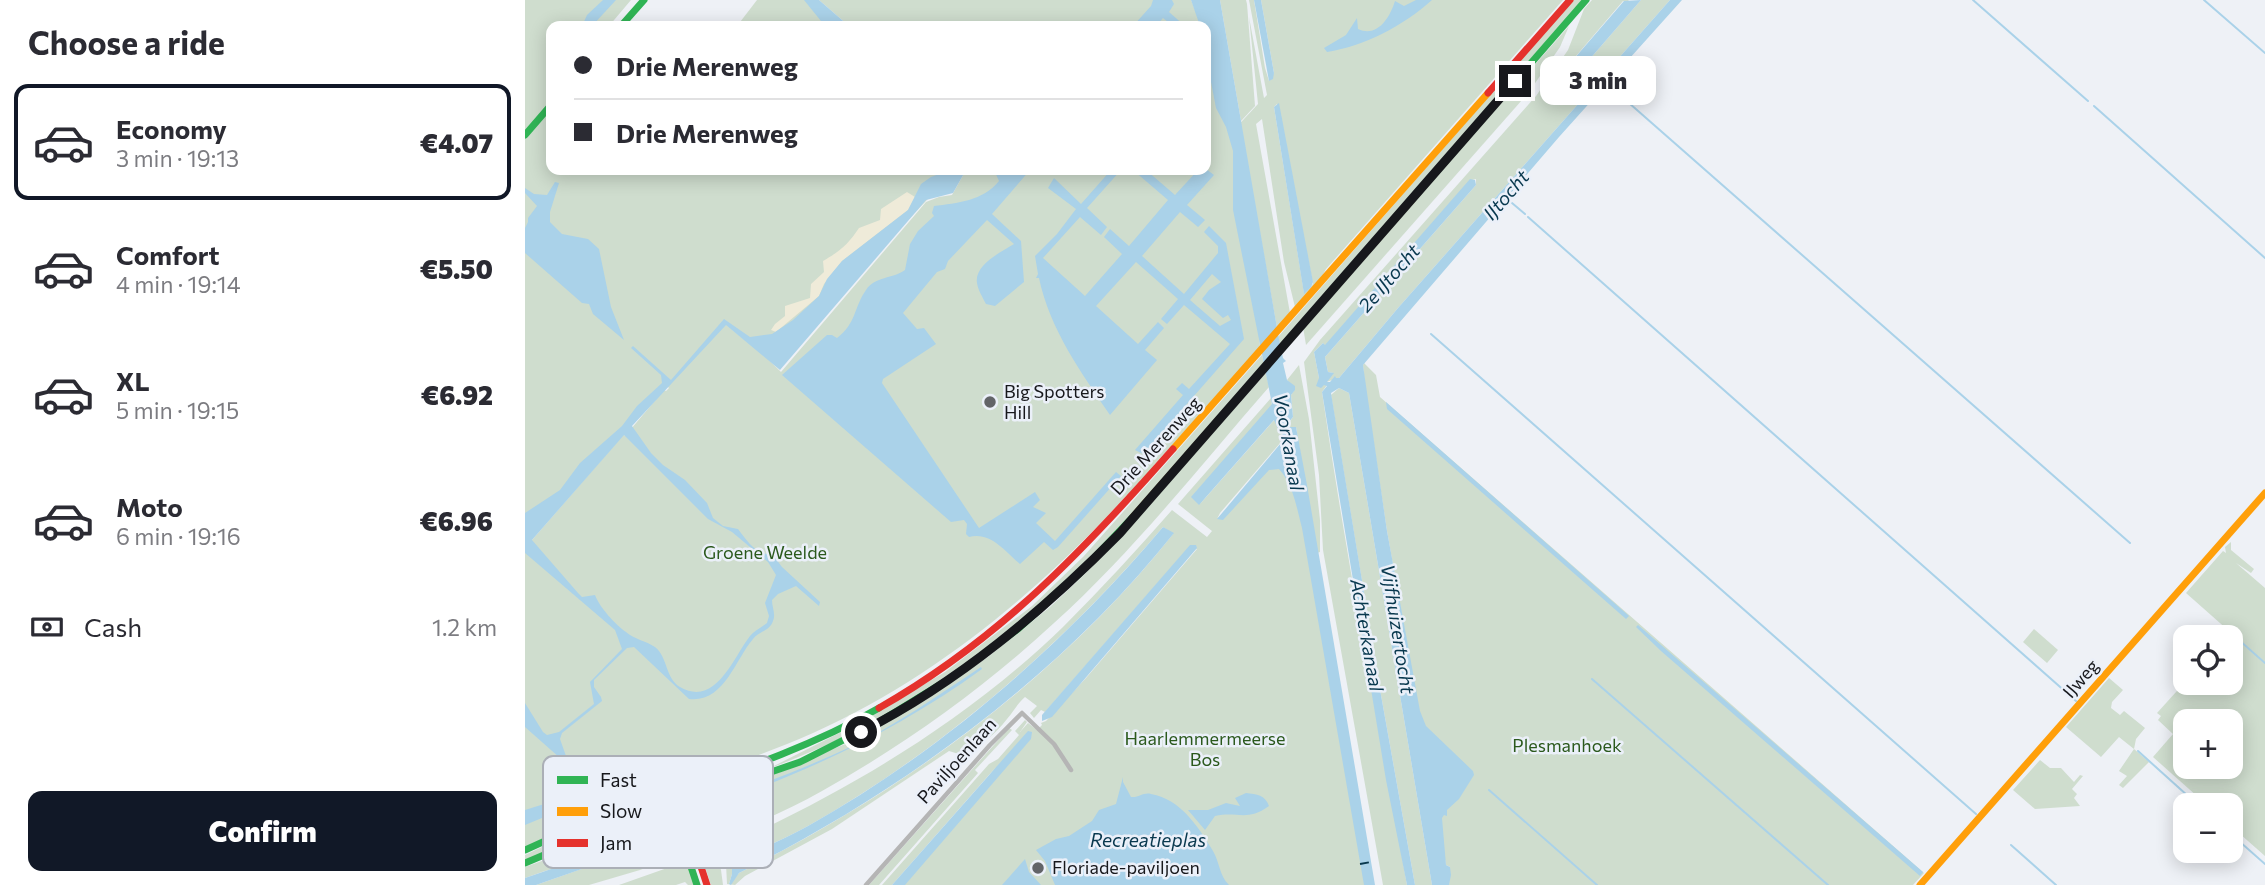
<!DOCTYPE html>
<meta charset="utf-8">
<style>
:root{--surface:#fff;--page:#f7f7f7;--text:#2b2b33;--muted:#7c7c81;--line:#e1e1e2;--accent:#111827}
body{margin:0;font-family:Commissioner,sans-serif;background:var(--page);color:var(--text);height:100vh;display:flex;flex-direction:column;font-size:26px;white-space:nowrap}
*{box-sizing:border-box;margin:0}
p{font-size:23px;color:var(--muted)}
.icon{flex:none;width:38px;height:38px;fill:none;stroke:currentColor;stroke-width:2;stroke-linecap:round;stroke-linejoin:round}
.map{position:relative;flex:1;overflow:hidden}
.drawer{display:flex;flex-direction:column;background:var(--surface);width:525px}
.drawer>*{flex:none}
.hud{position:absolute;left:21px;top:21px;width:665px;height:154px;border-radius:14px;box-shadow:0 4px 18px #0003;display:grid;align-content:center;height:154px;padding:0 28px;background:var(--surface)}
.controls{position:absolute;left:1648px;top:625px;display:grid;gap:14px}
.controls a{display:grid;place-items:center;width:70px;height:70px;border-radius:14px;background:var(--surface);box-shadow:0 4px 18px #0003;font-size:35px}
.end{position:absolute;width:32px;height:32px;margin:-16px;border:9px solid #17181c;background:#fff;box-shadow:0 0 0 4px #fff}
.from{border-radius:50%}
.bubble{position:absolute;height:49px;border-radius:14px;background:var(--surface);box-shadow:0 4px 18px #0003;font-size:23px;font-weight:800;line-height:49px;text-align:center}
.hud b{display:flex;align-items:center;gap:24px;height:66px;font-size:26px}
.hud b+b{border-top:2px solid var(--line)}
.hud i{width:18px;height:18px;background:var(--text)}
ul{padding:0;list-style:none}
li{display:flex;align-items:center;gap:21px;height:116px;margin:0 14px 10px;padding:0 14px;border:4px solid transparent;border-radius:14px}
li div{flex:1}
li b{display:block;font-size:26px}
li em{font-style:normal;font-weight:800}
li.current{border-color:var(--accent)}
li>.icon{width:63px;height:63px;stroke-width:1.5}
h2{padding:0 28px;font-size:32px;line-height:84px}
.pay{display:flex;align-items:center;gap:18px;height:77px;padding:0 28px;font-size:26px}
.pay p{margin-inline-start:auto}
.action{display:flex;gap:14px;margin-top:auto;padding:14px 28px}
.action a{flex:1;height:80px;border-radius:14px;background:var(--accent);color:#fff;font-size:28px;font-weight:800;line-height:80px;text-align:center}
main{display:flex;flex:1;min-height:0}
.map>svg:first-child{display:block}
.green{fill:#cfddce;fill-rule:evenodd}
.sand{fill:#efebd9}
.water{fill:#aad2e9;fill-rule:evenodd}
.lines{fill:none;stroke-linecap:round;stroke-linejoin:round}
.stream{stroke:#aad2e9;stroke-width:2}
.ferry{stroke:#08384e;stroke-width:2;stroke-dasharray:9 7;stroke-linecap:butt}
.street{stroke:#b5b5b5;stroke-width:4.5}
.fast{stroke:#30b455;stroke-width:7}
.slow{stroke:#ff9f0a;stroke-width:7}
.jam{stroke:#e5322d;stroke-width:7}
.route{stroke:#17181c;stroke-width:9}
.poi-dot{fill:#626468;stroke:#ebf0f9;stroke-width:2.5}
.labels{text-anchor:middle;stroke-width:5;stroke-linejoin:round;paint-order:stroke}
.poi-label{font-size:18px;fill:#17181c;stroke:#ebf0f9;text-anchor:start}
.street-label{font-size:18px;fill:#17181c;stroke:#ebf0f9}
.park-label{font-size:18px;fill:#2b591d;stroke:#ebf0f9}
.water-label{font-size:19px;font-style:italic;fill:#08384e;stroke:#ebf0f9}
.key{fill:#ebf0f9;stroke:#abafb7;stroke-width:2}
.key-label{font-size:19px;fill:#17181c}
</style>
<main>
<section class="drawer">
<h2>Choose a ride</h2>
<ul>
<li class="current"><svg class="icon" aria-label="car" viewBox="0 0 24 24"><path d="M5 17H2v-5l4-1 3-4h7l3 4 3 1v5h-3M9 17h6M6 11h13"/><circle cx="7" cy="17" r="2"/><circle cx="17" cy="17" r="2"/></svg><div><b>Economy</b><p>3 min · 19:13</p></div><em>€4.07</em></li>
<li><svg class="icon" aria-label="car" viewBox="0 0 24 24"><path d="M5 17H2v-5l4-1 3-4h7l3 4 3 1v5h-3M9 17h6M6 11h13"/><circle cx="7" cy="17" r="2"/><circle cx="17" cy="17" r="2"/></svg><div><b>Comfort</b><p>4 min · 19:14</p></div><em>€5.50</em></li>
<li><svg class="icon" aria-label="car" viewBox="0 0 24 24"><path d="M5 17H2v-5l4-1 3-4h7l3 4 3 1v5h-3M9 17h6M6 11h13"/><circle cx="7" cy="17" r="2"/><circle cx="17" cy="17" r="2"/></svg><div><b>XL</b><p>5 min · 19:15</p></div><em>€6.92</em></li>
<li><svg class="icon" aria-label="car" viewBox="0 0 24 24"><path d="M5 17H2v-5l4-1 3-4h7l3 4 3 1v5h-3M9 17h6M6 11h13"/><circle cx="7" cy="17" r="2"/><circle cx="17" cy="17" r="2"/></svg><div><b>Moto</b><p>6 min · 19:16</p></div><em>€6.96</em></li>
</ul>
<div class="pay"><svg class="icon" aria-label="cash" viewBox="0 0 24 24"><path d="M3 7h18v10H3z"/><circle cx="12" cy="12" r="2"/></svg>Cash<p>1.2 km</p></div>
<div class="action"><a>Confirm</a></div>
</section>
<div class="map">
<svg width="1740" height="885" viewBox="0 0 1740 885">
<rect width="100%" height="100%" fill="#eef1f6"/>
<g class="green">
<path d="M 0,0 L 106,0 L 84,26 L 26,26 L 26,170 L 430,170 L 250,362 L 201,325 L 238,354 L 256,372 L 401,202 L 414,197 L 427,195 L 441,170 L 681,170 L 681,46 L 705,134 L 733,104 L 724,17 L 739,98 L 742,95 L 724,0 L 729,0 L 740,68 L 744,81 L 749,73 L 736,0 L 1038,0 L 801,269 L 793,284 L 770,307 L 759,262 L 737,119 L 731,124 L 765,313 L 752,328 L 730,206 L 735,348 L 629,465 L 630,469 L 615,480 L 616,483 L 604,496 L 602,495 C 512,593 410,678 288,733 C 254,748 218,761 183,774 L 183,777 L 166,780 L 166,783 L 151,789 L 148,786 L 69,814 L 0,847 L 0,551 L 7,540 L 99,434 L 100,436 L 139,390 L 141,391 L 144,388 L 141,385 L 0,536 ZM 752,104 L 788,284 L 779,293 L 749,107 Z"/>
<polygon points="232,0 292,0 321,26 212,26"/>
<polygon points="294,0 666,0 677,26 324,26"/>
<polygon points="695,0 721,0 722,4 730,106 716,121"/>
<polygon points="1048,0 1057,0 755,345 753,337"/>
<path d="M 1067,0 L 1104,0 L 1102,2 L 1098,1 L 1022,90 L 1023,98 L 1026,96 L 1031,98 L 1116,0 L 1145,0 L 873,308 L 814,378 L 801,382 L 808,373 L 803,372 L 800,357 L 951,185 L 951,179 L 947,180 L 800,346 L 798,343 L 789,352 L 794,378 L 799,385 L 802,385 L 797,392 C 821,557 853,721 882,885 L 858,885 L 798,550 L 794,475 L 779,362 L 795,340 L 1011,96 L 1043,50 L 1059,9 Z"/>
<polygon points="1044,26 1035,47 1004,92 781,345 778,327"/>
<path d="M 737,355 L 739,363 C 685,424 633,488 577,547 C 483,646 371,722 243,769 L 332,724 L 420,672 L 507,606 L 559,556 Z"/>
<polygon points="839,363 851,375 855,397 1399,873 1388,885 924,885 925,867 921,865 862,531 840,386 838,365"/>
<polygon points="774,365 784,419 795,520 795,552 792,553 771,427 764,427 763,424 768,417 766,395 770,389 762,380"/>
<path d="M 741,373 L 744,387 C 675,466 607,553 529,623 C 459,688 381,744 297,791 C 264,810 227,825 192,841 L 178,800 L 323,743 L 392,705 L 463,657 L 525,607 L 560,574 Z"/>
<polygon points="814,388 824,393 907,885 890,885 856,695 806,395"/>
<path d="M 746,398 L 747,405 L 675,504 L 750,419 L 755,432 L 759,428 L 761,430 L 756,436 L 756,442 L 695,513 L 692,519 L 753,457 L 776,502 L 841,885 L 377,885 L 471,767 L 367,885 L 357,885 L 464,764 L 473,759 L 494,735 L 490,731 L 500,720 L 502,722 L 495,732 L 503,723 L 512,730 L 517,725 L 516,723 L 521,721 L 561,678 L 672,549 L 665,546 L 520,712 L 516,710 L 509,718 L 505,713 L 512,706 L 500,697 C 492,704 489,711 482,719 C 470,735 455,746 437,755 L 424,751 L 307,829 L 220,876 L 210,885 L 202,884 L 201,864 L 195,849 C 320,793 439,723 538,627 C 576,589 612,550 647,510 L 682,537 L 687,531 L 653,504 ZM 638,527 L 648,534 C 536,676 376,793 214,873 L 204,884 L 207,874 L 207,865 C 231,850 258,840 283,826 C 415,752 540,643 638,527 Z"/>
<path d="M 1706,542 L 1706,550 L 1729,569 L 1726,573 L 1711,563 L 1740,588 L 1740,856 L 1706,826 L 1706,805 L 1682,805 L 1628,757 L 1648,734 L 1633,720 L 1636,716 L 1632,713 L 1661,681 L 1706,682 L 1706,637 L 1699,637 L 1704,631 L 1661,593 L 1698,551 L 1701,553 L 1700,547 ZM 1661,721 L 1706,721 L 1706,766 L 1661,766 Z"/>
<polygon points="1509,629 1533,650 1522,663 1498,642"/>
<polygon points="1584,678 1598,690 1587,702 1586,708 1595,715 1599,711 1620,728 1611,739 1609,749 1624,762 1598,788 1594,785 1602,776 1594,771 1609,749 1594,737 1576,757 1541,727"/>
<polygon points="484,728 487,730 450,770 453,773 354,885 344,885"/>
<polygon points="1515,760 1525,768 1536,768 1549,782 1555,775 1558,776 1547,789 1552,794 1549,798 1555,806 1510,809 1488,790"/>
<path d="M 132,801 L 141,803 L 142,805 L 0,860 L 0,855 C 43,834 87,817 132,801 Z"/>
<path d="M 173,802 L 196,870 L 198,885 L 186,885 C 182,871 163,821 166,810 C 167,804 168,805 173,802 Z"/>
<path d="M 135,819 C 152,821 154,839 159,853 L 115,870 L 64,885 L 11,885 L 139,840 L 20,871 L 0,878 L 0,867 Z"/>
<polygon points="162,861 169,885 163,885 160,882 151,885 94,885"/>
</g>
<path class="sand" d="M 382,192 L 390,197 L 383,210 L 317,261 L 299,284 L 294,296 L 251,332 L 246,330 L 250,324 L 260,316 L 260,306 L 285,298 L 286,284 L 299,272 L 298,261 C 317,250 323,244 334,228 L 355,220 L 356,209 Z"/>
<g class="water">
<polygon points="78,0 91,0 67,26 57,26 62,15"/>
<polygon points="279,0 294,0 324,26 300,26"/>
<polygon points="628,0 647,0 649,4 644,12 660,26 648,26 638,18 631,26 608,26 626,6"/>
<polygon points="666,0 695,0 755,345 758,358 761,361 758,363 762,380 770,386 770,390 766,395 768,417 755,433 749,420 674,505 666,497 747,404 708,210 708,151 701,127 691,108 681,56 681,26 675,26"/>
<polygon points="729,0 736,0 749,73 748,79 744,81"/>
<path d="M 891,0 L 907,0 C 878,26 840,46 802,52 L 799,48 L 821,35 L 832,18 L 833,29 C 853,38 865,17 870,1 L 879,6 Z"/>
<polygon points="1116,0 1031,98 1024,96 1022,90 1099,1"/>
<polygon points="1145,0 1157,0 1034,137 838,365 862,531 895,711 901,726 948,771 949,775 934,799 922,810 922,816 919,815 917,818 921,865 925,867 926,875 924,885 907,885 824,393 814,388 806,393 856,695 890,885 882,885 861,780 797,392 802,386 799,385 796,388 791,386 794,378 789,352 798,343 800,345 945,179 950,180 951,185 800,357 803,372 809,373 802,382 805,382 810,376 811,378 814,378 873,308"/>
<polygon points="754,103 788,282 786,287 779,294 749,107"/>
<path d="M 681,169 L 689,175 L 662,205 L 680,220 L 673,227 L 655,212 L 617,256 L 659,294 L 693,253 L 693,246 L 679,232 L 684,226 L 701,243 L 719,339 L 618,454 L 610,450 L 658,395 L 651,389 L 657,383 L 664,389 L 705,344 L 659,305 L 642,324 L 636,319 L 653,299 L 611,262 L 571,306 L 613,344 L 633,322 L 639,328 L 620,350 L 632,360 L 585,415 C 556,372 525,330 514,278 L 511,278 L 513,274 L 510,256 L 532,234 L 551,209 L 523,188 L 529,178 L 556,204 L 586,170 L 596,170 L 562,208 L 582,227 L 576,235 L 555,217 L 518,258 L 560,296 L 597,254 L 579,237 L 585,229 L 604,246 L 643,200 L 608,170 L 621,170 L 650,195 L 673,170 ZM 687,274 L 696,282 L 684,290 L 677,299 L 698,318 L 703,315 L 706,320 L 695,326 L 665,300 Z"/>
<path d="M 425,170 L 441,170 L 428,193 L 401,200 L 255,370 L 201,325 L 107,426 L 126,453 L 138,465 L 160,480 L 182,503 L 188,518 L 198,526 L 213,529 C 223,542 230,554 248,555 L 257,567 L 295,602 L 294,606 L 271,586 L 253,594 L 247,600 C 247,608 251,614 248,621 C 245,631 234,631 228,639 C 210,660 199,703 164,699 L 109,647 L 102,648 L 69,680 L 69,687 L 76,697 L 77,701 L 37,733 L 35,739 L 41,756 L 35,758 L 0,727 L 0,703 L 18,732 L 22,735 L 34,732 L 69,704 L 65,682 L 97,649 L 90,630 L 0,553 L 0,513 L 35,490 L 55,463 L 97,426 L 112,406 L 137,383 L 136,375 L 106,348 L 108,346 L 146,380 L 199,319 L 225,337 L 247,334 L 268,320 L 294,296 L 302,279 L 317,261 L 383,210 L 396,184 L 406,177 ZM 99,435 L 183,519 L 207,532 L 243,562 L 251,575 L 240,603 L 244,616 L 242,623 C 237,627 229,631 225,636 C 209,656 191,708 155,687 C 140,678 143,657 130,647 C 121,641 109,639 101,632 C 90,624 75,608 70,595 L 57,597 L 53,593 L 7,540 Z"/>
<path d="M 469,170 L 505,170 L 467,214 L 496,241 L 499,282 L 470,306 L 461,304 C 458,298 453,290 452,283 C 449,265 476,252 489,244 L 462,220 L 423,261 L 420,269 L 412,272 L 378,313 L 392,329 L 399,328 L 411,344 L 358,379 L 357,383 L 454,528 L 510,492 L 515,500 L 508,507 L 521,513 L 511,523 L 530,541 L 591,472 L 596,476 L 533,547 L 528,550 L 519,542 L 495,564 C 480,551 465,531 444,537 L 441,534 L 442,524 L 439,520 L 426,522 L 257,375 L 302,335 L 307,335 L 312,338 C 331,324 329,307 341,290 C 350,276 368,279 380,270 L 385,244 L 393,231 L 409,216 L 407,213 L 409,206 C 432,203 458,201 474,181 Z"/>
<polygon points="30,182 34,183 25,212 25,222 37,234 63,239 74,249 86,307 99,340 68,314 64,304 57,303 0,253 0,228 3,222 3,218 12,206 0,193 0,188 9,194 22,195"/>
<polygon points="861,402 1104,616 1101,619 862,409"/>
<path d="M 764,427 L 771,427 L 782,485 L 850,885 L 839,885 L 777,528 C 772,509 768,484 754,469 L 744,470 L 698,520 L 692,519 L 756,443 L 756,436 Z"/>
<path d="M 638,527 L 649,533 C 535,676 377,792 214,873 L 206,885 L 204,884 L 207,874 L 207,865 C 231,850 258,840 283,826 C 417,751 539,644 638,527 Z"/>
<polygon points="665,545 671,545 672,548 527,717 517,721 517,715"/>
<polygon points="1113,625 1398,872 1395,876 1136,651 1111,627"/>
<path d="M 456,667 L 457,669 C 380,725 296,766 207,798 L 206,805 L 195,807 L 193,800 C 237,784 280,768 323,748 C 370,726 412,696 456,667 Z"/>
<polygon points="503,731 507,732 506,739 380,885 367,885"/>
<polygon points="54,771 60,773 71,792 46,806 0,825 0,810 32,800 41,788 51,782 53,776 50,772"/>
<path d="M 598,777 L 598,782 L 606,797 C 614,798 618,792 626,794 C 656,799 674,828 688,851 C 695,863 694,875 704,885 L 530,885 L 520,861 L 511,850 L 531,839 L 544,836 L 567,821 L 574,810 L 591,804 Z"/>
<path d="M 721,793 C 732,794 740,795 744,806 C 722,822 713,811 690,816 L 680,830 L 663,810 L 683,810 L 701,803 L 715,806 L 710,798 Z"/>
<polygon points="137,831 140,840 11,885 0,885 0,878"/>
<polygon points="500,859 504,872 516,885 477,885"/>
</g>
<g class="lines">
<g class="stream">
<polyline points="1448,0 1563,101"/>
<polyline points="1679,0 1740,53"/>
<polyline points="1088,89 1099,99"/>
<polyline points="1104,103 1605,543"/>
<polyline points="1569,106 1740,258"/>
<polyline points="987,203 1000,214"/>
<polyline points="1003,217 1551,701"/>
<polyline points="906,334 1451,814"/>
<polyline points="1714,640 1740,663"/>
<polyline points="1067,679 1303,885"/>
<polyline points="1613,751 1673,805"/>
<polyline points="964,790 1072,885"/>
<polyline points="1706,834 1740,864"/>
<polyline points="1486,845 1531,885"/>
</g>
<polyline class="ferry" points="835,864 846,862"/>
<polyline class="street" points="341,885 465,745 497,713 529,744 546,770"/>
<g class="fast">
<polyline points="96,26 119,0"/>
<polyline points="0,135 26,105"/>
<polyline points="891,195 1061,0"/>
<polyline points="147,801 146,806 172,885"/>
<path d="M 0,850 C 115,796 243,772 354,708"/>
<polyline points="0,863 78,830 275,762 354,722 429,676 493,629 553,575 608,517"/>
</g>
<g class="slow">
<polyline points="648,449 963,93"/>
<polyline points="608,517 891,195"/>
<polyline points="1395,885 1740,493"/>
</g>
<g class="jam">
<polyline points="963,93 1045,0"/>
<path d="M 354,708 C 474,640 558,551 648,449"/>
<polyline points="147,793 155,803 182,885"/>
</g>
</g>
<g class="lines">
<path class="route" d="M 336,732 C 434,682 518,611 595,533 L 990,81"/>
</g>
<g class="poi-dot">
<circle cx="465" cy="402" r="7"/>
<circle cx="513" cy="868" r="7"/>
</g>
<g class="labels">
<g class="poi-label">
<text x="479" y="398">Big Spotters<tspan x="479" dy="21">Hill</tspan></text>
<text x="527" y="874">Floriade-paviljoen</text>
</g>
<g class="street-label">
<text transform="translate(631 446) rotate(-48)" y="6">Drie Merenweg</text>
<text transform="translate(1556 679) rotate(-49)" y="6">IJweg</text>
<text transform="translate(432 761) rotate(-48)" y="6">Paviljoenlaan</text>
</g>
<g class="park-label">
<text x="240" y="559">Groene Weelde</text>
<text x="680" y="745">Haarlemmermeerse<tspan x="680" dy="21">Bos</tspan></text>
<text x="1042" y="752">Plesmanhoek</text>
</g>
<g class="water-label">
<text transform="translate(981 195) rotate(-49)" y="7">IJtocht</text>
<text transform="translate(864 278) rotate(-49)" y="7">2e IJtocht</text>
<text transform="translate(764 442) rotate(80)" y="7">Voorkanaal</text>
<text transform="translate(873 629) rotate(81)" y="7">Vijfhuizertocht</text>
<text transform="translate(842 635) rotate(80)" y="7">Achterkanaal</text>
<text x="623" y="847">Recreatieplas</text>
</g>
</g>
<rect x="18" y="756" width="230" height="112" rx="10" class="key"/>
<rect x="32" y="776" width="31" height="8" fill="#30b455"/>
<rect x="32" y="807" width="31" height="9" fill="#ff9f0a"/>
<rect x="32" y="839" width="31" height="8" fill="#e5322d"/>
<g class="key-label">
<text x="75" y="787">Fast</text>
<text x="75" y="818">Slow</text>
<text x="75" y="850">Jam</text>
</g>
</svg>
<div class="controls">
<a><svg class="icon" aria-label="locate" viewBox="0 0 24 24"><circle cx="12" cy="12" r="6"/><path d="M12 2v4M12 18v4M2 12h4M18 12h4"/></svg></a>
<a>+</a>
<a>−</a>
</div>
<i class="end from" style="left:336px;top:732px"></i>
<i class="end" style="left:990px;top:81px"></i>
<div class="bubble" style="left:1015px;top:56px;width:116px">3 min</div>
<div class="hud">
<b><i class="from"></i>Drie Merenweg</b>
<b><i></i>Drie Merenweg</b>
</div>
</div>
</main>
